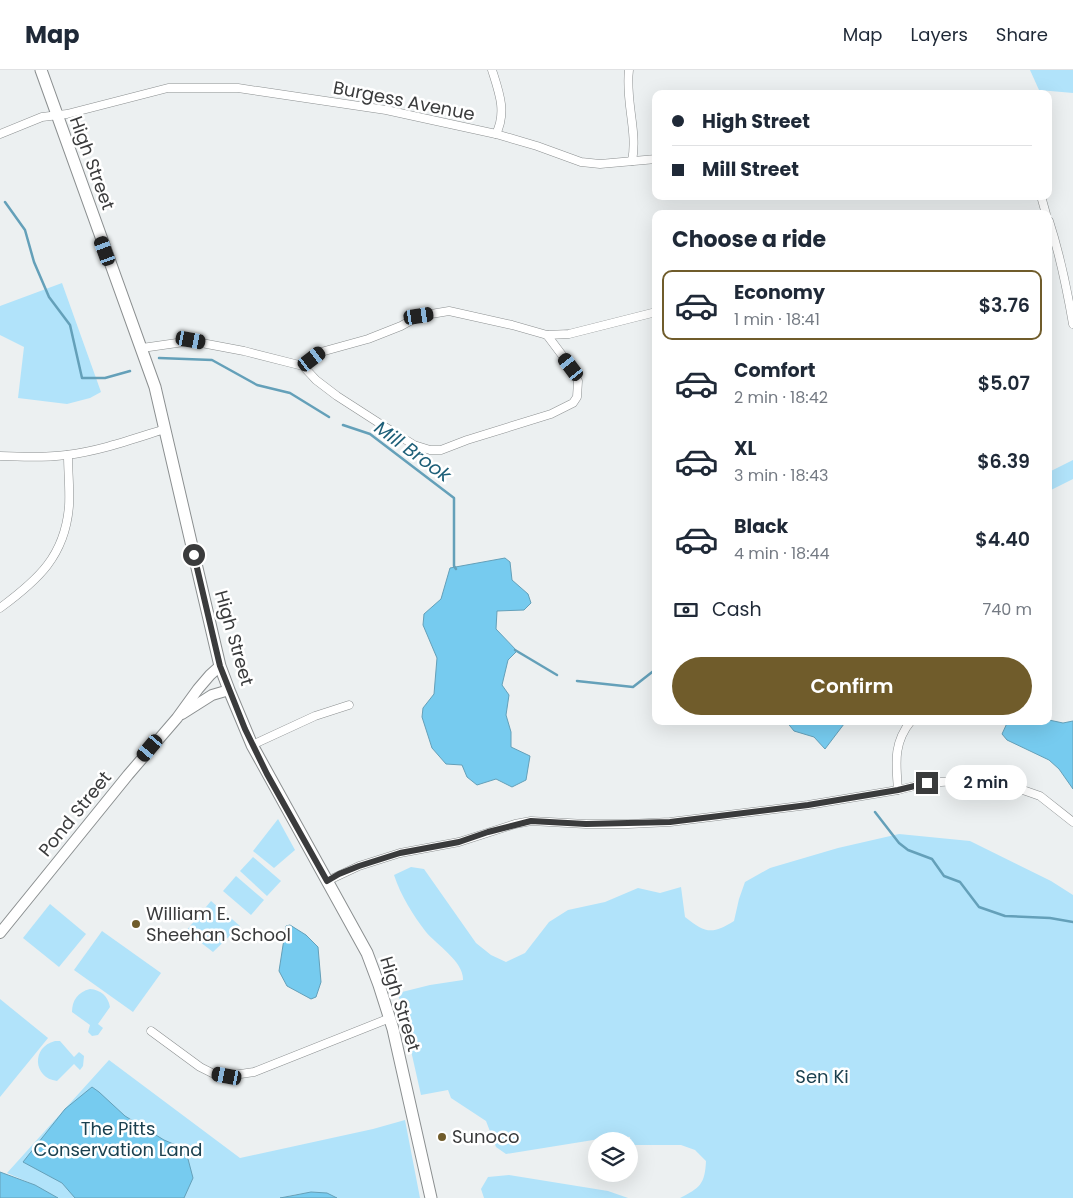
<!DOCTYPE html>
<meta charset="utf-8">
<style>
:root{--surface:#fff;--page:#f6f6f7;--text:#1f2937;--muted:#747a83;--line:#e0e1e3;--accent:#705c2b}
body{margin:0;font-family:Poppins,sans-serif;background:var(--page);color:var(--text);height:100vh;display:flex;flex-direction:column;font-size:19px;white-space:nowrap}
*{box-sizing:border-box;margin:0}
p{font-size:16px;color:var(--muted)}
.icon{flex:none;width:28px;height:28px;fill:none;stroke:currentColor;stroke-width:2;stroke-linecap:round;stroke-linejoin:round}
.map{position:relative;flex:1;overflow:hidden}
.sheet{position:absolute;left:652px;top:140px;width:400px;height:515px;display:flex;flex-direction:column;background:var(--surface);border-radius:10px;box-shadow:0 5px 20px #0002}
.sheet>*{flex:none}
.hud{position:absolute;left:652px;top:20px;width:400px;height:110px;border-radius:10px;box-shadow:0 5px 20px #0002;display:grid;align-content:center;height:110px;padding:0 20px;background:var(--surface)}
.fabs{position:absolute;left:588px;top:1062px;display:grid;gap:10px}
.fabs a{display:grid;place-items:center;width:50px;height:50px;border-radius:50%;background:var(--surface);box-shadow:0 5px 20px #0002;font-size:25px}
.end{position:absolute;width:22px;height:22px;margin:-11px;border:6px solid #3a3b3c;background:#fff;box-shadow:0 0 0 2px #fff}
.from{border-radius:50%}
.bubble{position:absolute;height:35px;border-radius:18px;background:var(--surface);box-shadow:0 5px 20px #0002;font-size:16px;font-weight:600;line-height:35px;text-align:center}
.car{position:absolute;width:15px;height:30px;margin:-15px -8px;border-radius:6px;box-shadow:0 0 4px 1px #0007;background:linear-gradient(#222 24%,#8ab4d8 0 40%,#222 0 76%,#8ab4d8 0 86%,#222 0)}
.hud b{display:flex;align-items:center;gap:18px;height:48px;font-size:19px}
.hud b+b{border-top:1px solid var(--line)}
.hud i{width:12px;height:12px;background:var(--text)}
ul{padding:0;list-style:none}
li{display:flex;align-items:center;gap:15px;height:70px;margin:0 10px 8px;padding:0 10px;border:2px solid transparent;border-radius:10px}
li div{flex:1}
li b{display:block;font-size:19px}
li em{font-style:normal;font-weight:600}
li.active{border-color:var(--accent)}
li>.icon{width:45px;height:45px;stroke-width:1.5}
h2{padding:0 20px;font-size:22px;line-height:60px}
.pay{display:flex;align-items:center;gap:12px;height:55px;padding:0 20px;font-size:19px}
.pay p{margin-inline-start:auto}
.cta{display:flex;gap:10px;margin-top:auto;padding:10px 20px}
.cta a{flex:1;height:58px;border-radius:30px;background:var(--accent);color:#fff;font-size:20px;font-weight:600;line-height:58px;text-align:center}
header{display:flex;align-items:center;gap:30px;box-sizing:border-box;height:70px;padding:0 25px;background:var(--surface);border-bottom:1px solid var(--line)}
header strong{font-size:24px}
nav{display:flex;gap:28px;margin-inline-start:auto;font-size:18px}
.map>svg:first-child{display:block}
.green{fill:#b1e3fa}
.water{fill:#76cbef;stroke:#64a0b9}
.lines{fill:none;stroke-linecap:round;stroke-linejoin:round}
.stream{stroke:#64a0b9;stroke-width:2.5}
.street-casing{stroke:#8b8f90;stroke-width:9}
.secondary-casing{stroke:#8b8f90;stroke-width:12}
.primary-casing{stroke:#8b8f90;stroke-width:13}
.street{stroke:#fff;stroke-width:8}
.secondary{stroke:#fff;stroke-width:10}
.primary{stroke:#fff;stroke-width:11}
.route{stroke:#3a3b3c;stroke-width:6}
.poi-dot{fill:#705c2b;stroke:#fff;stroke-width:2}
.labels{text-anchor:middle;stroke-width:5;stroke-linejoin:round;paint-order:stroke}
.street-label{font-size:18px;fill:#3a3b3c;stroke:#fff}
.poi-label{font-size:18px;fill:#3a3b3c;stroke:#fff;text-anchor:start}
.park-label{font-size:18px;fill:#1b4150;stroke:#fff}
.water-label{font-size:19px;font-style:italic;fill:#1d5f78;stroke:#fff}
</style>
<header>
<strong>Map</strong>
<nav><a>Map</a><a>Layers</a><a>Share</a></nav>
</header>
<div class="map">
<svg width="1073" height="1128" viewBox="0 0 1073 1128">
<rect width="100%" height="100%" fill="#ecf0f1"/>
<g class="green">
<polygon points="1030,0 1073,0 1073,23 1039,20"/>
<polygon points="62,213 101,322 90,328 67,334 18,328 24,277 0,265 0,236"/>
<polygon points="1073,390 1073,409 1049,421 1049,402"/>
<polygon points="278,749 295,780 274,798 253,781"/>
<path d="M 899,764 L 970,771 L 1051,811 L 1073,825 L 1073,1128 L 680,1128 C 700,1118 705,1114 706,1091 L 695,1080 L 681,1075 L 631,1075 L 630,1067 L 618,1066 L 506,1084 L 496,1077 L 486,1051 L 451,1028 L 448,1020 L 421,1025 L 398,923 L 430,915 L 463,910 C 464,892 437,875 426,862 C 413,845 401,826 394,805 L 411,797 L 424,799 L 476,873 L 491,885 L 506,892 L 525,883 L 549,852 L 568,840 L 605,832 L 638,818 L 660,823 L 681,817 L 685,847 C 705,863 712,865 734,851 L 739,829 L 745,812 L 770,798 L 838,778 Z"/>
<polygon points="253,787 281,811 267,826 240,801"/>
<polygon points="236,806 264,830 251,845 223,821"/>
<polygon points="211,831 240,856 213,882 186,861"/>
<polygon points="50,834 86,864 59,897 23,868"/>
<polygon points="102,861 161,903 133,942 74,900"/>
<path d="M 90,919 C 101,920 108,926 110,937 L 98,954 L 103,958 L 98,965 L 92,966 L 88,962 L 90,955 L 72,942 C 72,930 78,922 90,919 Z"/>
<polygon points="0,929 48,968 0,1027"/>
<path d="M 55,971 L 60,971 L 74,987 L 79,982 L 84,986 L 83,996 L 80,1000 L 74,994 L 57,1011 C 33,1008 31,977 55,971 Z"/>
<path d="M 109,990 L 240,1088 L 373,1059 L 405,1050 L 420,1128 L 337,1128 C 318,1119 300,1123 280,1128 L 58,1128 L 35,1115 L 7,1103 Z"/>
<polygon points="509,1105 608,1121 628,1128 484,1128 481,1119 488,1107"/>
</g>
<g class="water">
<polygon points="505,488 510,492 512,510 528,524 531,533 524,540 497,541 496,559 517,581 508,590 502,615 509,625 506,645 511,662 511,677 530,686 526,710 512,717 496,709 477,715 467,707 462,695 446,694 432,678 422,647 423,638 434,624 437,588 423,555 424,544 441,529 450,498"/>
<polygon points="1049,650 1063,653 1073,651 1073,719 1059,699 1049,690 1007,670 1002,664 1008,651"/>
<polygon points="786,651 843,651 844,654 825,679 814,667 794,661"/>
<polygon points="290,855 306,865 318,877 321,912 316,927 311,929 287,916 279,901 286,856"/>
<polygon points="92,1017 99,1022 125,1046 164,1070 178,1076 188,1089 193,1108 184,1128 75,1128 62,1113 23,1092 65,1039"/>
<polygon points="0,1102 35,1115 58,1128 0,1128"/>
<polygon points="311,1122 327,1123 337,1128 280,1128"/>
</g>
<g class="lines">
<g class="stream">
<polyline points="5,132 25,160 34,192 49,227 70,255 82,308 105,308 130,301"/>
<polyline points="159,288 212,290 257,315 290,323 329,347"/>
<polyline points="343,355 370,364 454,428 454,496 456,499"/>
<polyline points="515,580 557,605"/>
<polyline points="577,611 633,617 656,599"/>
<polyline points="875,742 899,773 908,780 932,789 944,806 960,812 979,837 1005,846 1050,848 1073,852"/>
</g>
<g class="street-casing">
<g id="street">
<path d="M 492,0 C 499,22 507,42 496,64"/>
<path d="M 629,0 C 625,31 638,62 632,91"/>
<polyline points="0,64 42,47 67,44 168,18 238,18 386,40 496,64 537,76 581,92 600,94 656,89"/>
<polyline points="1041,126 1046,144"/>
<path d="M 1049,151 C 1060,185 1067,219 1073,254"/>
<polyline points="142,278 191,271 244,281 303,296 316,310 337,326 382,355 414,375 430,380 441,380 467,370 551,344 573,333 577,327 578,311 571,297 547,265"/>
<polyline points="303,296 321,282 368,269 401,256 419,246 449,241 512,255 547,265 569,264 656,242"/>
<path d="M 0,386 C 22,387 44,388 66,385 C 100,381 133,369 165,359"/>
<path d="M 0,538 C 38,510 65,486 69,436 C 70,419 68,402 68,385"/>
<polyline points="252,675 315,646 349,635"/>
<path d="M 898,720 C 896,693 893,673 911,651"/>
<polyline points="327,811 359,796 400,783 459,772 515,754 531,751 586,754 628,754 670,752 808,735 898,720 927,713 955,711 1000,714 1020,719 1040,726 1073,752"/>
<polyline points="151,961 200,997 212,1003 227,1006 254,1002 390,948"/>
</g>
</g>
<g class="secondary-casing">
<g id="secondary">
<polyline points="182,644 212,625 229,620"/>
<polyline points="0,863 128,705 177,648 198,619 210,605 220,596"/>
</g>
</g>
<g class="primary-casing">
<polyline id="primary" points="41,0 155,317 194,485 220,596 229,620 252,675 367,883 379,915 393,959 431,1128"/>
</g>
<use href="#street" class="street"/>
<use href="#secondary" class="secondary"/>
<use href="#primary" class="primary"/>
</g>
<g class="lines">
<polyline class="route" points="194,485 220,596 245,659 267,704 327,811 339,804 359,796 400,783 459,772 488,762 531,751 586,754 670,752 808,735 898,720 927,713"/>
</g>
<g class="poi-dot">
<circle cx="136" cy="854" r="5"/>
<circle cx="442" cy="1067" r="5"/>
</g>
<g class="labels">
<g class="street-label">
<text transform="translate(404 31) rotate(11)" y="6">Burgess Avenue</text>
<text transform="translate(92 93) rotate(70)" y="6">High Street</text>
<text transform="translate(234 568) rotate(74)" y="6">High Street</text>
<text transform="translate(75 744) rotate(-51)" y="6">Pond Street</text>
<text transform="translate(400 934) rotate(73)" y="6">High Street</text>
</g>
<g class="poi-label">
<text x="146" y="850">William E.<tspan x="146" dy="21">Sheehan School</tspan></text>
<text x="452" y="1073">Sunoco</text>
</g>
<g class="park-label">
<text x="822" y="1013">Sen Ki</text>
<text x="118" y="1065">The Pitts<tspan x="118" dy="21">Conservation Land</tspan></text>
</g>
<g class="water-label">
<text transform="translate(413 381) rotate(36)" y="7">Mill Brook</text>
</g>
</g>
</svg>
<div class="fabs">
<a><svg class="icon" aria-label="layers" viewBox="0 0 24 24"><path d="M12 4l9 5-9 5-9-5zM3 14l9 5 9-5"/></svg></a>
</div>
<i class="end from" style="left:194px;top:485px"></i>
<i class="end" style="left:927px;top:713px"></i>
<div class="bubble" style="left:945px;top:695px;width:82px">2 min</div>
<i class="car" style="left:105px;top:181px;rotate:340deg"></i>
<i class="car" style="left:419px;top:246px;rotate:81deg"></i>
<i class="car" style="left:191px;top:270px;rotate:101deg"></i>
<i class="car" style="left:312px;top:289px;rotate:53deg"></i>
<i class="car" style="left:571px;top:297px;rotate:323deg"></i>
<i class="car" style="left:150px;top:678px;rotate:220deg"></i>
<i class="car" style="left:227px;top:1006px;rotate:281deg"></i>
<div class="hud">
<b><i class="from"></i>High Street</b>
<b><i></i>Mill Street</b>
</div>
<section class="sheet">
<h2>Choose a ride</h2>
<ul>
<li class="active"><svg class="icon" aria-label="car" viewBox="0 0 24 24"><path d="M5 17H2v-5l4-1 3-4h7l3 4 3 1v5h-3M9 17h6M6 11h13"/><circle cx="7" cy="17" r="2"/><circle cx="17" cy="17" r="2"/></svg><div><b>Economy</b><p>1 min · 18:41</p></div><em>$3.76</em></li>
<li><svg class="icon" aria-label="car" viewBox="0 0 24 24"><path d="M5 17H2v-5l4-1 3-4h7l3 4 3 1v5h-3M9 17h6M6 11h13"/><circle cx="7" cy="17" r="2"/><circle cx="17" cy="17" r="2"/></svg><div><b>Comfort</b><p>2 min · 18:42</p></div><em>$5.07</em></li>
<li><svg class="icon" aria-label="car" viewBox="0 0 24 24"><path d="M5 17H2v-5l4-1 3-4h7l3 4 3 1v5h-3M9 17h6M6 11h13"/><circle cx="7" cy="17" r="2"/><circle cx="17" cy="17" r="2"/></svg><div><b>XL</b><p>3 min · 18:43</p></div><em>$6.39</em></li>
<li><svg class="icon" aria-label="car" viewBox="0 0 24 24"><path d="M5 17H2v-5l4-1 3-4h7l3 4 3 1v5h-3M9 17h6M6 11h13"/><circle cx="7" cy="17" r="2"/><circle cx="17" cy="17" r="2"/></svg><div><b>Black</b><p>4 min · 18:44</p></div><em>$4.40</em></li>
</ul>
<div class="pay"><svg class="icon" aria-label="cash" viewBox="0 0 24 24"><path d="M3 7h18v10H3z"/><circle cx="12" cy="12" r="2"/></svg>Cash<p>740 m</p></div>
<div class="cta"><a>Confirm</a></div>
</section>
</div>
